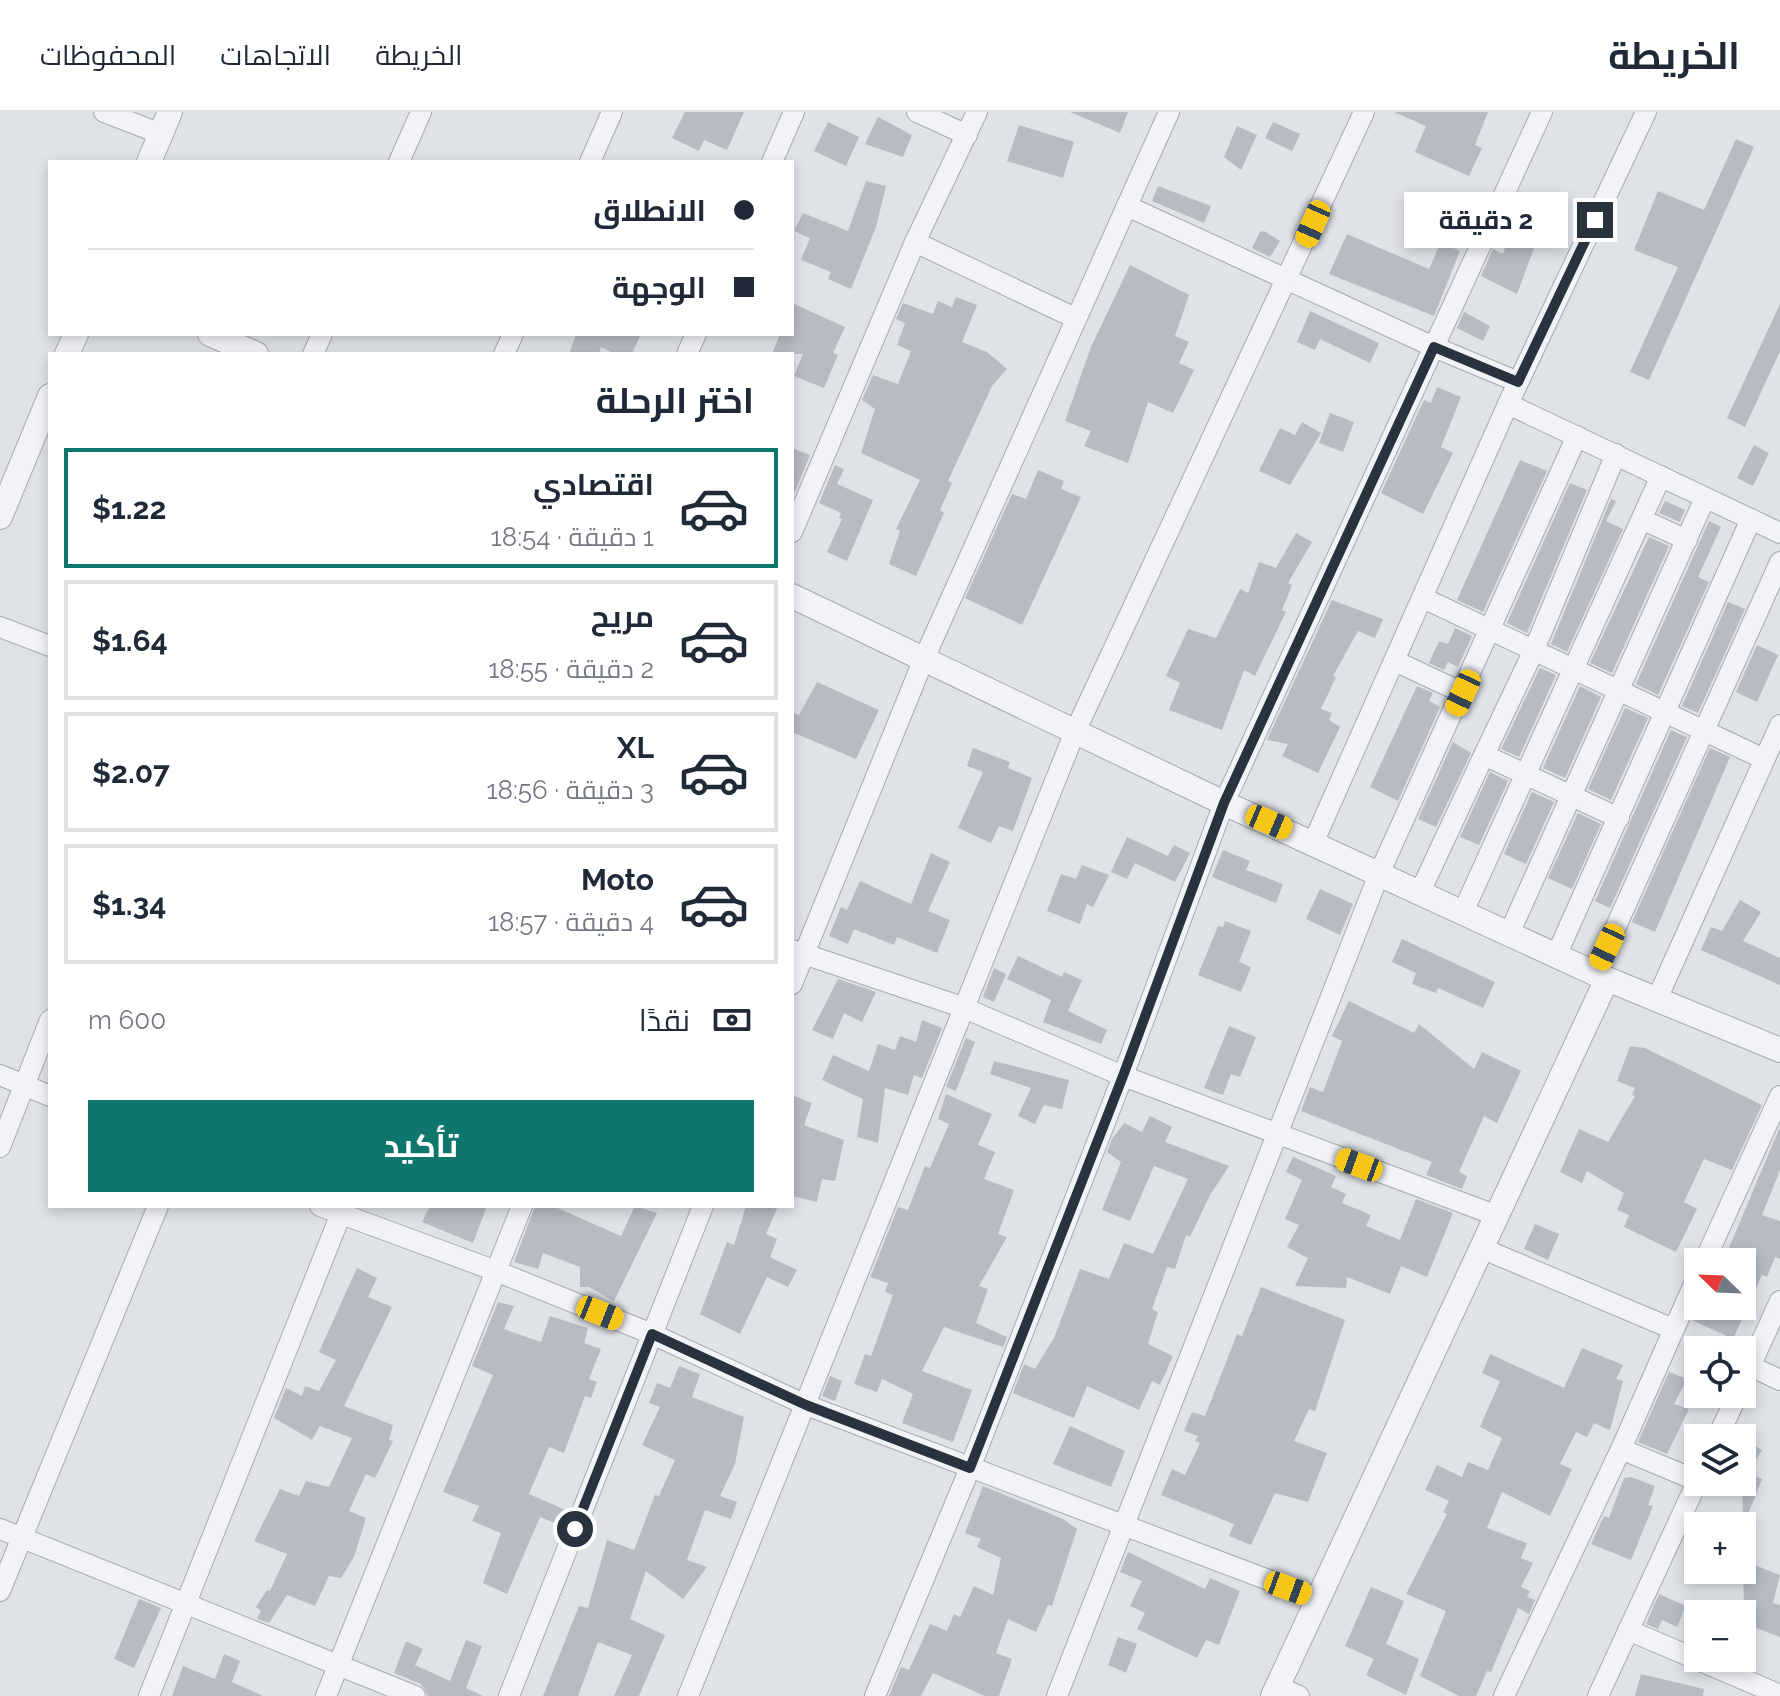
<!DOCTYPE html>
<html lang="ar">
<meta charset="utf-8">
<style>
:root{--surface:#fff;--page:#f6f6f7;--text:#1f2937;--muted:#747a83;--line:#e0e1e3;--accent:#0f766e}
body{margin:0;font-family:Raleway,Cairo,sans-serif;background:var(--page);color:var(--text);direction:rtl;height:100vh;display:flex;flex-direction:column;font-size:30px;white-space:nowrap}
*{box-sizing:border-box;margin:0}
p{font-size:26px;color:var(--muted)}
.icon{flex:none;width:44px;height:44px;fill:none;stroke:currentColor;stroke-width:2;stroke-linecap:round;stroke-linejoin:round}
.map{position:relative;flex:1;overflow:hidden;direction:ltr}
.details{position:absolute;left:48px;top:240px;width:746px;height:856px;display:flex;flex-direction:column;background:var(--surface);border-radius:0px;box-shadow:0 4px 12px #0003;direction:rtl}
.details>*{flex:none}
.guide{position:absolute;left:48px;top:48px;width:746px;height:176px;border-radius:0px;box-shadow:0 4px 12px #0003;direction:rtl;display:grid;align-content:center;height:176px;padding:0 40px;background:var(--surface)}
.needle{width:52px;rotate:293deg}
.buttons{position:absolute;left:1684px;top:1136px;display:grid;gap:16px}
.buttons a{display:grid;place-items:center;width:72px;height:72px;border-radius:0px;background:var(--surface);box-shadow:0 4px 12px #0003;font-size:40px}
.end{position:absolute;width:36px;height:36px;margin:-18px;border:10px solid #29323d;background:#fff;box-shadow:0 0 0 4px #fff}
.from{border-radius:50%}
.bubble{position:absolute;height:56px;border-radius:0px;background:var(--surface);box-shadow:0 4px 12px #0003;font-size:26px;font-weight:700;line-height:56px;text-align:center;direction:rtl}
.car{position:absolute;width:24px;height:48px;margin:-24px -12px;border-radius:10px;box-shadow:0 0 6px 2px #0007;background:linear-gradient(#f5c518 24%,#345 0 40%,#f5c518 0 76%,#345 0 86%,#f5c518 0)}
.guide b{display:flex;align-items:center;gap:28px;height:76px;font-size:30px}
.guide b+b{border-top:2px solid var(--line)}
.guide i{width:20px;height:20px;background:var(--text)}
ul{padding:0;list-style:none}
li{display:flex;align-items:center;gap:24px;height:120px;margin:0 16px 12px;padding:0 24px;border:4px solid var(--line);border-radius:0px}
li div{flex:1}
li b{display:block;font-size:30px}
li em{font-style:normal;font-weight:700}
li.active{border-color:var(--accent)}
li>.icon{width:72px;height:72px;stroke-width:1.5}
h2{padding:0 40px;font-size:36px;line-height:96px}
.pay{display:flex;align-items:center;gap:20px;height:88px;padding:0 40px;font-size:30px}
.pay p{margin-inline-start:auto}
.action{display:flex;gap:16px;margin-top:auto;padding:16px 40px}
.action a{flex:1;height:92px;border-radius:0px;background:var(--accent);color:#fff;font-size:32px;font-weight:700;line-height:92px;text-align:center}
header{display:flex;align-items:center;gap:48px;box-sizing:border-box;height:112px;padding:0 40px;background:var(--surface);border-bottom:2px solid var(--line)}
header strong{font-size:38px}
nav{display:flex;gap:44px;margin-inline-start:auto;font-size:28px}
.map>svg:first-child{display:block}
.building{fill:#b7bcc3}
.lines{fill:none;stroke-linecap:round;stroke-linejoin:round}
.minor-casing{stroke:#a5aab1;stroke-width:22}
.tertiary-casing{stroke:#a5aab1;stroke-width:26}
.minor{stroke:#f1f3f6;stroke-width:20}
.tertiary{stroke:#f1f3f6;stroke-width:24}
.route{stroke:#29323d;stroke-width:10}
</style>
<header>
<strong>الخريطة</strong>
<nav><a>الخريطة</a><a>الاتجاهات</a><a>المحفوظات</a></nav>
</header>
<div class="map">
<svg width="1780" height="1584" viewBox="0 0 1780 1584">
<rect width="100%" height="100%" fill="#dfe3e7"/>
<g class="building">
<polygon points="685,0 744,0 727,38 704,28 699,39 672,26"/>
<polygon points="1070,0 1128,0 1120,21"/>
<polygon points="1394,0 1488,0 1475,33 1482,36 1469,64 1415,40 1426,14"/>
<polygon points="878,5 912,23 903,45 865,32"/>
<polygon points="828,10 859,25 846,54 814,39"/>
<polygon points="1273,10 1300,22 1292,39 1265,26"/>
<polygon points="1019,13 1074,30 1063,66 1007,49"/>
<polygon points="1237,14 1257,23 1241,58 1224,45"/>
<polygon points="1736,27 1754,35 1649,268 1630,260 1678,155 1634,138 1658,79 1704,98"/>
<polygon points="866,69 886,74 876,115 851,177 828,167 831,160 801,148 810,126 794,119 803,101 848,119"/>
<polygon points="1158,74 1211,94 1204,111 1152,89"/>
<polygon points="1264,119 1280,129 1270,145 1252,136 1260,120"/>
<polygon points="1347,122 1429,157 1441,130 1460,139 1434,204 1329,162"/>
<polygon points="1508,126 1534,136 1517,182 1481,164 1493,137 1503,142"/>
<polygon points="1130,153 1189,183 1175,224 1189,230 1179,251 1194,258 1173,301 1148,290 1128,351 1084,334 1091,319 1065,309 1091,235"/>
<polygon points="956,185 977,193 962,230 987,240 1007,257 992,274 948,369 952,371 940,398 944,401 916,464 889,452 900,419 896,417 920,368 861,341 875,297 862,288 873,263 898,272 911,239 897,233 905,211 896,207 903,191 933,202 938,189 952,195"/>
<polygon points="792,191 845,215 833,241 838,243 824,276 794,264 803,242 772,242 780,222 792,222"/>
<polygon points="1780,192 1780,239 1745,315 1727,306"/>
<polygon points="1310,199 1379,231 1370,251 1320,227 1315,238 1297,230"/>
<polygon points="1464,200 1490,214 1483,229 1457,216"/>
<polygon points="574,222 641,222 632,242 615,242 601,235 599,242 569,242 576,223"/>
<polygon points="1437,275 1461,285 1441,335 1453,341 1423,402 1381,381 1424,288 1431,291"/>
<polygon points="1330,301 1354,310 1343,340 1319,331"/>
<polygon points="1302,310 1321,321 1290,373 1259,359 1280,316 1295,323"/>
<polygon points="1754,333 1769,341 1753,374 1737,366"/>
<polygon points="792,336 810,343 795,380 792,379"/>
<polygon points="1520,348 1547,359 1483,500 1457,488"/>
<polygon points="835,353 844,357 837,372 873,388 847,449 827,440 842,407 839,406 841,401 819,391"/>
<polygon points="1038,358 1064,369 1061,377 1081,385 1022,513 965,486 1012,382 1026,387"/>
<polygon points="1570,371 1587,378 1527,521 1507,511"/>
<polygon points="1611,387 1616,389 1606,409 1623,417 1567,540 1551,532"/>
<polygon points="1665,389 1685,398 1680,410 1659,401"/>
<polygon points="1709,409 1721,415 1698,465 1709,470 1658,583 1636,572"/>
<polygon points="1296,421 1312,430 1288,471 1292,473 1282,498 1286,500 1255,564 1244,558 1222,618 1169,598 1180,571 1166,564 1188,517 1216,526 1240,477 1248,481 1259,450 1276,456"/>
<polygon points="1649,425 1669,434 1612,561 1590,551"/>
<polygon points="1332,488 1383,507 1375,526 1358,519 1333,564 1336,565 1321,597 1332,601 1329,608 1340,615 1318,661 1282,644 1288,632 1267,628"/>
<polygon points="1728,490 1745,497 1698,601 1682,594"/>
<polygon points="1455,516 1472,524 1458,555 1448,550 1444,558 1429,551 1439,529 1448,532"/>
<polygon points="1757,533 1778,543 1757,590 1736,580"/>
<polygon points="1540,556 1556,563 1519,645 1501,637"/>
<polygon points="817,570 879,598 856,647 792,620 792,600 799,603"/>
<polygon points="1417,574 1433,581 1429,589 1440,595 1398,689 1370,675"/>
<polygon points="1580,574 1601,585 1565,666 1543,656"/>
<polygon points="1625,596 1648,606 1611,688 1588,677"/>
<polygon points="1671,618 1687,625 1610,796 1595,789"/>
<polygon points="1453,630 1471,641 1436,715 1418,707"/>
<polygon points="973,636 1010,650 1008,656 1032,666 1013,719 999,714 991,731 958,716 983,660 967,654"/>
<polygon points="1710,636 1730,645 1655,820 1632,810"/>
<polygon points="1490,660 1508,669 1479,733 1460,725"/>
<polygon points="1532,680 1554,690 1526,752 1504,742"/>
<polygon points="1578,701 1601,712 1572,777 1548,766"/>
<polygon points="1127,725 1168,744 1174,733 1190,741 1175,770 1135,751 1127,767 1111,760"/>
<polygon points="1223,738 1250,749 1246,758 1283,772 1276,791 1212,765"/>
<polygon points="931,741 950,750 928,799 950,808 937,841 897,825 894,833 854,817 848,832 829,824 841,795 847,798 860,769 911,792"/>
<polygon points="1082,753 1109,763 1093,795 1087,792 1080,812 1047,799 1061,762 1076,767"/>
<polygon points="1320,777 1353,792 1340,823 1306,807"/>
<polygon points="1740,788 1761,800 1743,829 1780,846 1780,873 1701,838 1711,815 1722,819"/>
<polygon points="1225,809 1251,819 1239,850 1251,855 1241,880 1198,863 1218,814 1223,815"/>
<polygon points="1402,827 1495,870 1483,896 1438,876 1436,881 1412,872 1416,861 1392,850"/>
<polygon points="1018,844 1062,865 1064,860 1082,868 1068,899 1107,918 1101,932 1043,910 1051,888 1007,867"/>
<polygon points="994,856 1006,862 994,890 983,885"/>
<polygon points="838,867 876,880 862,910 844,901 833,927 812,918"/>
<polygon points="1349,889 1414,921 1419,912 1474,957 1482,940 1521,959 1497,1011 1484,1004 1459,1060 1467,1064 1462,1077 1426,1063 1432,1050 1301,999 1310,975 1323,980 1342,929 1332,924"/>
<polygon points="922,908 942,916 922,966 914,963 908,983 885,976 878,1031 857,1025 863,987 822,968 833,943 869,959 878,932 895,938 900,924 916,930"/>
<polygon points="1229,914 1256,925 1240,965 1231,962 1223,983 1204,976"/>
<polygon points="966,926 975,930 956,979 946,975"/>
<polygon points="1630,934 1645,936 1762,993 1732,1058 1704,1047 1684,1090 1697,1097 1676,1140 1624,1115 1629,1103 1617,1098 1624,1081 1587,1059 1582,1071 1560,1060 1579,1017 1608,1030 1635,984 1632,983 1635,976 1617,969"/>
<polygon points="994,949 1069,968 1062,997 1044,993 1035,1012 1018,1004 1031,976 990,962"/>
<polygon points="946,982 992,1002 978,1033 995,1040 984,1067 1014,1078 998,1122 1007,1125 979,1174 988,1177 976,1211 1007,1225 1003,1235 944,1215 922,1259 972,1278 953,1330 902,1311 913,1282 882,1267 877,1280 854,1272 865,1242 871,1244 893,1183 885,1180 888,1171 870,1165 872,1161 898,1095 908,1098 925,1054 930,1056 949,1012 938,1007"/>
<polygon points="792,983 812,991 804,1013 844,1028 835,1069 822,1067 817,1090 792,1084"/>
<polygon points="1150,1004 1172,1015 1165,1030 1229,1054 1210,1083 1190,1125 1186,1123 1175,1157 1167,1155 1152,1197 1158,1200 1148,1232 1173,1244 1160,1273 1152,1269 1139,1298 1087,1274 1074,1306 1013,1281 1024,1252 1035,1257 1054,1226 1080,1157 1109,1167 1124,1131 1153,1142 1188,1067 1154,1054 1130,1109 1102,1098 1121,1050 1107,1040 1112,1027 1124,1011 1142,1020"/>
<polygon points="1780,1015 1780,1058 1762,1103 1780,1109 1780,1147 1775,1145 1767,1165 1762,1163 1733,1227 1692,1208 1698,1194 1742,1194 1742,1150 1723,1150"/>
<polygon points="1293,1045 1336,1064 1331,1075 1346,1082 1342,1091 1371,1103 1366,1114 1400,1128 1416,1087 1453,1101 1427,1165 1401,1154 1390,1182 1347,1165 1346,1176 1295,1174 1308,1146 1287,1135 1299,1113 1285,1107 1302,1068 1286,1060"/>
<polygon points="430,1094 487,1094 473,1131 422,1110"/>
<polygon points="535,1094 553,1094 621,1124 635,1094 657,1101 614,1189 589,1175 580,1175 580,1155 543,1141 538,1157 514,1150"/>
<polygon points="746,1094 778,1094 766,1122 777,1127 770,1145 797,1158 788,1175 767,1165 740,1222 700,1202 727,1130 734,1133"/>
<polygon points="1535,1112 1559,1122 1548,1148 1524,1137"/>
<polygon points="357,1156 377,1166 368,1185 392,1195 344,1294 393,1313 389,1328 393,1329 375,1366 366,1362 349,1399 366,1406 354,1445 341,1466 329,1464 315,1494 287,1483 269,1511 257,1507 261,1499 256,1495 267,1478 270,1479 287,1442 254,1429 280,1377 299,1384 306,1369 329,1375 352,1326 320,1314 312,1328 274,1306 286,1276 302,1284 305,1274 319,1279 336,1248 319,1240"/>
<polygon points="1261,1175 1345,1208 1315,1299 1309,1297 1294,1329 1327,1341 1308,1390 1275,1381 1251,1433 1229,1424 1234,1412 1161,1383 1172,1357 1185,1363 1200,1331 1195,1329 1198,1324 1184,1319 1192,1300 1205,1304 1237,1222 1242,1224"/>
<polygon points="498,1190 514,1194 504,1217 541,1230 550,1204 588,1216 584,1231 601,1237 589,1267 597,1270 591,1286 585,1284 564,1341 549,1335 529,1382 568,1399 562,1414 540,1405 507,1482 483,1471 501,1421 472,1409 479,1394 443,1380 493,1263 472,1254"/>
<polygon points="1582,1236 1623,1253 1616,1267 1623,1269 1610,1318 1594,1311 1587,1325 1576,1320 1560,1352 1572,1357 1550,1404 1502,1380 1487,1416 1527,1431 1521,1446 1533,1451 1521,1475 1530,1479 1527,1485 1535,1488 1529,1502 1518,1496 1491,1560 1487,1559 1476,1584 1459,1584 1420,1564 1446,1499 1406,1482 1447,1402 1443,1400 1449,1389 1425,1378 1437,1353 1462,1365 1468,1350 1488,1358 1502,1326 1480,1315 1500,1269 1482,1261 1490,1242 1564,1276"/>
<polygon points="679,1254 700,1262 692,1285 744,1305 735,1352 720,1384 737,1390 731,1407 705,1398 687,1448 707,1455 683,1487 646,1459 630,1507 665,1523 639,1584 614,1584 632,1543 598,1530 578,1584 543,1584 579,1494 588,1496 607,1428 634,1438 655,1383 659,1384 675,1348 642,1333 660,1295 649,1291 657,1271 670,1276"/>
<polygon points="1669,1260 1687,1267 1674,1292 1689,1297 1667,1342 1638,1330"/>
<polygon points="830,1264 842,1269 835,1289 822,1284"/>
<polygon points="1070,1314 1125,1339 1111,1375 1053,1352"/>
<polygon points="1742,1326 1762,1338 1748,1361 1762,1367 1743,1415"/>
<polygon points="1631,1365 1655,1374 1648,1393 1653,1394 1631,1448 1591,1432 1604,1404 1609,1406 1624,1366"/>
<polygon points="983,1374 1063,1407 1077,1417 1052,1494 1048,1493 1036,1520 1008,1507 996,1541 1012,1547 999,1584 985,1584 933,1561 921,1584 889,1584 901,1555 909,1558 930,1512 947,1519 954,1502 960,1505 974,1474 993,1483 1001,1446 977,1435 981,1427 965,1421"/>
<polygon points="1128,1440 1205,1477 1210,1466 1240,1479 1219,1533 1206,1528 1197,1546 1137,1517 1145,1501 1130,1494 1142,1469 1120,1460"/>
<polygon points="1742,1448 1780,1463 1773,1491 1780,1493 1780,1525 1751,1514 1756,1502 1739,1502 1744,1489"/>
<polygon points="1371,1475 1404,1489 1386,1532 1419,1547 1406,1583 1366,1563 1374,1547 1345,1534"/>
<polygon points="1659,1482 1686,1494 1677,1515 1662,1508 1658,1517 1646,1512"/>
<polygon points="139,1487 161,1496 134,1556 114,1547"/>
<polygon points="1118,1525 1137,1532 1126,1561 1108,1553"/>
<polygon points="466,1528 482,1534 466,1576 483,1584 428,1584 421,1572 394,1561 406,1529 423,1537 415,1553 450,1569"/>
<polygon points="224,1542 240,1549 232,1570 263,1584 172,1584 183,1554 215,1567"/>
<polygon points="1641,1562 1704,1577 1703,1584 1635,1584"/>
</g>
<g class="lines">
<g class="minor-casing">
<g id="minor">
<polyline points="104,0 161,22"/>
<polyline points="917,0 967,23"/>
<polyline points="399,50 421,0"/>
<polyline points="590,50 612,0"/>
<polyline points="772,50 794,0"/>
<polyline points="1127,94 1434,235 1518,270"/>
<polyline points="915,130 1075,206"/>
<polyline points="313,242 322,222"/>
<polyline points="504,242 513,222"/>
<polyline points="687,242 696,222"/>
<polyline points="1508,292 1780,421"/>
<polyline points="1643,408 1687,428"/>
<polyline points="792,420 915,130 977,0"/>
<polyline points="1423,486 1764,647"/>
<polyline points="0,515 50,534"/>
<polyline points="1395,549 1463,581"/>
<polyline points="1484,643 1534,538 1616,342"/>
<polyline points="1314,729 1508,292 1646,0"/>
<polyline points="1420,780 1484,643 1619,706"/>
<polyline points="1463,800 1661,364"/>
<polyline points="1509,822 1705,386"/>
<polyline points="792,838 962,895 1123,964 1495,1103"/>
<polyline points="1556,844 1751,407"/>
<polyline points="1595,861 1780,450"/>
<polyline points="792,872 923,549 1169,0"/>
<polyline points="1657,887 1780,613"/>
<polyline points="0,963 50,984"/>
<polyline points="0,1035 50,908"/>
<polyline points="320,1094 496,1159 652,1222 806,1293 1316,1486"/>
<polyline points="1481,1136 1673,1217"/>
<polyline points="1704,1150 1780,984"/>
<polyline points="1750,1254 1780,1268"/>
<polyline points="1742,1272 1780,1189"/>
<polyline points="1717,1326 1738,1282"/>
<polyline points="1621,1337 1698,1369"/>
<polyline points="0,1417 415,1584"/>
<polyline points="0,1479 158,1094"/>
<polyline points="1628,1518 1780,1583"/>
<polyline points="1277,1574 1299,1584"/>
<polyline points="149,1584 344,1094"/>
<polyline points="326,1584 522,1094"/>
<polyline points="509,1584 703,1094"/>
<polyline points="688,1584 1074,622 1364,0"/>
<polyline points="875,1584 970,1356 1123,964 1224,691 1542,0"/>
<polyline points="1057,1584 1379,762 1577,324"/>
<polyline points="1504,1584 1621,1337 1698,1163"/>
<polyline points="1598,1584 1698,1368"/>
</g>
</g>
<g class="tertiary-casing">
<g id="tertiary">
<polyline points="149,50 170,0"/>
<polyline points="210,222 256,242"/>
<polyline points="67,242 76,222"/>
<polyline points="0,405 50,284"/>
<polyline points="792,484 1224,691 1607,867 1780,938"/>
<polyline points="1273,1584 1607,867"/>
</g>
</g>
<use href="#minor" class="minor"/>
<use href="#tertiary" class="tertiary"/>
</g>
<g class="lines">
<polyline class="route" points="575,1417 652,1222 806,1293 970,1356 1123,964 1224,691 1434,235 1518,270 1595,108"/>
</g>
</svg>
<div class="buttons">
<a><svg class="needle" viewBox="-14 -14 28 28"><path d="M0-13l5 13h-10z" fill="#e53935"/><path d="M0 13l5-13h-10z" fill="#747a83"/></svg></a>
<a><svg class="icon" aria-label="locate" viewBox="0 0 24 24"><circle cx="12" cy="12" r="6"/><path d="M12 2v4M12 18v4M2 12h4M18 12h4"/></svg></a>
<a><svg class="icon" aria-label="layers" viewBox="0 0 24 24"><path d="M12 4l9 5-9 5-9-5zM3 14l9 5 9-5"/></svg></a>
<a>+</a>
<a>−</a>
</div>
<i class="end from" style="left:575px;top:1417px"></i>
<i class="end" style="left:1595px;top:108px"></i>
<div class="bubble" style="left:1404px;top:80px;width:164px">2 دقيقة</div>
<i class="car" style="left:1313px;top:112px;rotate:204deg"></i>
<i class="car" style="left:1463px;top:581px;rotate:205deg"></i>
<i class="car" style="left:1269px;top:710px;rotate:113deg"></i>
<i class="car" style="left:1607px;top:835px;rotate:205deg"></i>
<i class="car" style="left:1359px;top:1053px;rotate:290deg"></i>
<i class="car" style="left:600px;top:1201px;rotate:112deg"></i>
<i class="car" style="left:1288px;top:1476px;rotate:110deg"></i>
<div class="guide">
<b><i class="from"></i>الانطلاق</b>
<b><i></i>الوجهة</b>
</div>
<section class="details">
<h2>اختر الرحلة</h2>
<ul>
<li class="active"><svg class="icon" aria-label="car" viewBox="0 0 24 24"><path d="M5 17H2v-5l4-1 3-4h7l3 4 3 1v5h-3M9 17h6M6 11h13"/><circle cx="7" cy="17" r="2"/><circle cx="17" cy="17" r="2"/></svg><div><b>اقتصادي</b><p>1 دقيقة · 18:54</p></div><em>$1.22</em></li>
<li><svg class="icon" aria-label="car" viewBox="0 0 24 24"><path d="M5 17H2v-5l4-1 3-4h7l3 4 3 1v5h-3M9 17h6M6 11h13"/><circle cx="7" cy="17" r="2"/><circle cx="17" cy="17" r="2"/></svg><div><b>مريح</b><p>2 دقيقة · 18:55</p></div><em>$1.64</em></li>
<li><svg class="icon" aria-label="car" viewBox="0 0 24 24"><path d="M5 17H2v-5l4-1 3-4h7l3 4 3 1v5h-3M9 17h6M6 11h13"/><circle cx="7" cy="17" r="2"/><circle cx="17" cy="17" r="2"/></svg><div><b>XL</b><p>3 دقيقة · 18:56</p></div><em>$2.07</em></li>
<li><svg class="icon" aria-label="car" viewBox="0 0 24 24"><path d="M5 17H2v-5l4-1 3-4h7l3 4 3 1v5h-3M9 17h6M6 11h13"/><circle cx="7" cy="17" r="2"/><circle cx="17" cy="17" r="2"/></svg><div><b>Moto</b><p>4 دقيقة · 18:57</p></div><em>$1.34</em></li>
</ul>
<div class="pay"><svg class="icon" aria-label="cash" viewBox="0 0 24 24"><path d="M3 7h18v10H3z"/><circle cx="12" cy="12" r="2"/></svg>نقدًا<p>600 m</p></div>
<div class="action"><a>تأكيد</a></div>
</section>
</div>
